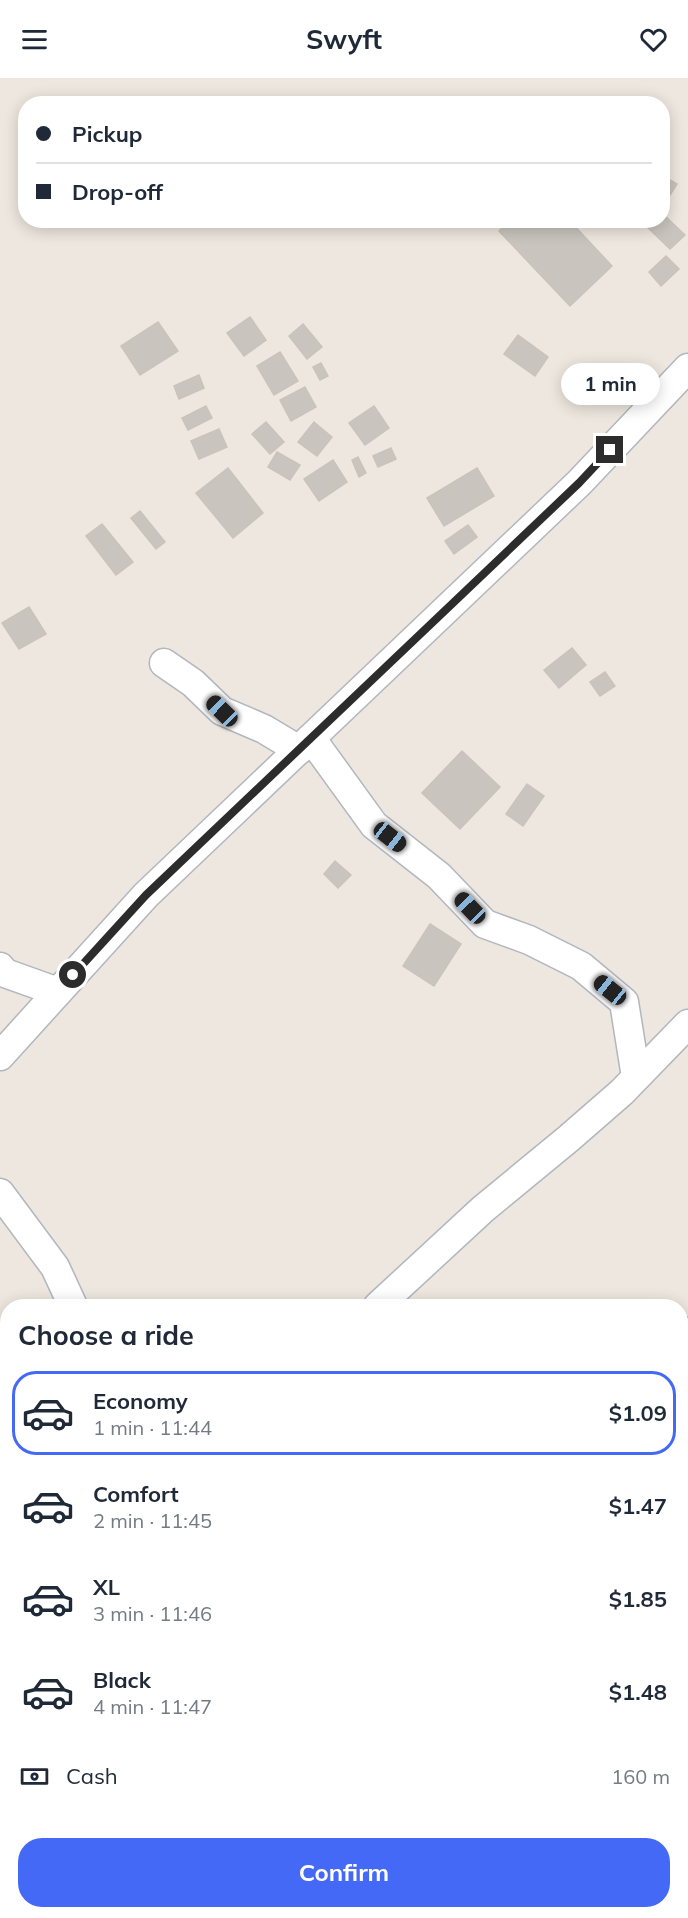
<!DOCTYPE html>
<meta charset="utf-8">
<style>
:root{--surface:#fff;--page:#f6f6f7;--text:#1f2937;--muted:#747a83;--line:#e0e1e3;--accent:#4469f6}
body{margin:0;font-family:Mulish,sans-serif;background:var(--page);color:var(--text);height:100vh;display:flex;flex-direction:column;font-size:22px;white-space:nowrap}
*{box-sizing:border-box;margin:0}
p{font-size:20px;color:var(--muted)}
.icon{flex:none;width:33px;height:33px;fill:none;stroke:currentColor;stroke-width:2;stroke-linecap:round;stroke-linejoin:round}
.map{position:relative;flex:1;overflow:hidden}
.details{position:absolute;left:0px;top:1221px;width:688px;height:620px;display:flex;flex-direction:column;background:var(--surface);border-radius:24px 24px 0 0;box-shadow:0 3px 15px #0003}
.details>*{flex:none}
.top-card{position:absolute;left:18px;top:18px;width:652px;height:132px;border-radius:24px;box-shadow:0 3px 15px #0003;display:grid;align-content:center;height:132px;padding:0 18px;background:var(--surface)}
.end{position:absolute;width:27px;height:27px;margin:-14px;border:8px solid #2c2c2c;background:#fff;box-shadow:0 0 0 3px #fff}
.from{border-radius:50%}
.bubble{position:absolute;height:42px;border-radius:21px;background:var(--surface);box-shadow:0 3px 15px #0003;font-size:20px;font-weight:700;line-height:42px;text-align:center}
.car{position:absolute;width:18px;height:36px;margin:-18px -9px;border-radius:8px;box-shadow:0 0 4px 2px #0007;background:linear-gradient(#222 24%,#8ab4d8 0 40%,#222 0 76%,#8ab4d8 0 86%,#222 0)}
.top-card b{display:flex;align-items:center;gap:21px;height:57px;font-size:22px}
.top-card b+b{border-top:2px solid var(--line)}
.top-card i{width:15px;height:15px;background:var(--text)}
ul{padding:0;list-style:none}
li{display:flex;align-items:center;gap:18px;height:84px;margin:0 12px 9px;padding:0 6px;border:3px solid transparent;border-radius:24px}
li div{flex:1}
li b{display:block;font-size:22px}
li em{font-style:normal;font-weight:700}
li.selected{border-color:var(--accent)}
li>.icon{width:54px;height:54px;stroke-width:1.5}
h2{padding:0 18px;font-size:27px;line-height:72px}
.pay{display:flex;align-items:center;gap:15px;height:66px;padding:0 18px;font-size:22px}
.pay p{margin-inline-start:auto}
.action{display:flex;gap:12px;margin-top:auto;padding:12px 18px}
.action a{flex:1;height:69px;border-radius:24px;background:var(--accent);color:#fff;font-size:24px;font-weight:700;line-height:69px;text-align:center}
header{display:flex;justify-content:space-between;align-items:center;height:78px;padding:0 18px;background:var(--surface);font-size:27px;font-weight:700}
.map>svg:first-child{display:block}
.building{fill:#c9c5be;stroke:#c9c3b9;stroke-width:1.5}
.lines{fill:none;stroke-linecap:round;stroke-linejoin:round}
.minor-casing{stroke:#b2b6bf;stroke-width:31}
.minor{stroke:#fff;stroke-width:28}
.route{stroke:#2c2c2c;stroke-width:8}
</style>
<header><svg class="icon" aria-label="menu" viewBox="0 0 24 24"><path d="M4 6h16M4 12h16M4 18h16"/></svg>Swyft<svg class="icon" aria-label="heart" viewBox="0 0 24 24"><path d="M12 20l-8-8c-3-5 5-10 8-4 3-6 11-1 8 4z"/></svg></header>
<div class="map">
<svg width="688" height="1840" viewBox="0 0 688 1840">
<rect width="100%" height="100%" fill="#ede7df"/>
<g class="building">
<polygon points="663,98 677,106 665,125 663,124"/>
<polygon points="663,136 685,157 670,171 644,146 647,142 663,142"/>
<polygon points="510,142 569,142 612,188 570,228 499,153"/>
<polygon points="666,178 679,191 661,208 649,194"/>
<polygon points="250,239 266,262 244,278 227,255"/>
<polygon points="158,244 178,273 140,297 121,268"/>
<polygon points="303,246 322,269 307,281 289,258"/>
<polygon points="518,257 548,279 535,298 504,276"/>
<polygon points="280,274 298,303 274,317 257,288"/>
<polygon points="321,285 328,298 320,302 313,289"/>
<polygon points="199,297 204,310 179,321 174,308"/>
<polygon points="305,309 316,329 291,343 280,322"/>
<polygon points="206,328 212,340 188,352 182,340"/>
<polygon points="374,328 389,350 365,367 349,345"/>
<polygon points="266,344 284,364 270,376 252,356"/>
<polygon points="314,344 332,359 317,378 298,364"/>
<polygon points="219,351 227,369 199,381 191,363"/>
<polygon points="391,370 396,381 378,389 373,378"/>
<polygon points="277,374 300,387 290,402 268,389"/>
<polygon points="358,379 366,395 359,399 352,382"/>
<polygon points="333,382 347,404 319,423 304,401"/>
<polygon points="228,390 263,435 233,460 196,415"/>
<polygon points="477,390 494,418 444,448 427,420"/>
<polygon points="140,433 165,464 156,471 131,440"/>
<polygon points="102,446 133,484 116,497 86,458"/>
<polygon points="468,447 477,459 454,476 445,463"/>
<polygon points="29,529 46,556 19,571 2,545"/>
<polygon points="572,570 586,587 559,610 544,592"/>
<polygon points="605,594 615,608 600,618 590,604"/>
<polygon points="462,673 500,709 460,751 422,715"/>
<polygon points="527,706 544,718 523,748 506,736"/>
<polygon points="335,783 351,797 338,810 324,796"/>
<polygon points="430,846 461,866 434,908 403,888"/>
<rect x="0" y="1307" width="8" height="25"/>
<polygon points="202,1833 236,1833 224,1840 201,1840 198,1835"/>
<rect x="491" y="1833" width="65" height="7"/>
</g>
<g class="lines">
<g class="minor-casing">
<g id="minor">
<polyline points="164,585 193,605 222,633 264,651 299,672"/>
<polyline points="311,660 374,747 439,798 485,846 529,862 581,888 624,924 636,999"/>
<polyline points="0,889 5,895 58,914"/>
<polyline points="0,978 146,817 579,405 688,290"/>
<polyline points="0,1115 55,1189 73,1228"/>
<polyline points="378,1228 483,1131 568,1061 622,1014 688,946"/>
<polyline points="681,1261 688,1254"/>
<polyline points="681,1526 688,1520"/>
<polyline points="681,1825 688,1823"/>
<polyline points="178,1833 182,1840"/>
<polyline points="130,1840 134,1833"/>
<polyline points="638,1840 654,1833"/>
</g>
</g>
<use href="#minor" class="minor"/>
</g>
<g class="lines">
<polyline class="route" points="73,897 146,817 579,405 610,372"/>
</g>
</svg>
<i class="end from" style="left:73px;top:897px"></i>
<i class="end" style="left:610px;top:372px"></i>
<div class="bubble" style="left:561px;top:285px;width:99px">1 min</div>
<i class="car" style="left:222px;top:633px;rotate:314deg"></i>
<i class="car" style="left:390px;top:759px;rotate:128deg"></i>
<i class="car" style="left:470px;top:830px;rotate:316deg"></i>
<i class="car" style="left:610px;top:912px;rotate:309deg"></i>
<div class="top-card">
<b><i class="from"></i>Pickup</b>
<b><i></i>Drop-off</b>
</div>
<section class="details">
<h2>Choose a ride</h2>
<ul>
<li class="selected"><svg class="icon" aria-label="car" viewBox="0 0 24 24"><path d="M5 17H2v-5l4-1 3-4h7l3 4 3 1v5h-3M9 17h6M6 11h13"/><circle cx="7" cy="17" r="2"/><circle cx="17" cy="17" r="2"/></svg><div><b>Economy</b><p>1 min · 11:44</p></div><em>$1.09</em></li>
<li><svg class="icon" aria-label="car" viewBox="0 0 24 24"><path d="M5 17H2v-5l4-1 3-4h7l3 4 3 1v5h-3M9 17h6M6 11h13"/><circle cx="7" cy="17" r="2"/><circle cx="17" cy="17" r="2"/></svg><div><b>Comfort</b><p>2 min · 11:45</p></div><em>$1.47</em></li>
<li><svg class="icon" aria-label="car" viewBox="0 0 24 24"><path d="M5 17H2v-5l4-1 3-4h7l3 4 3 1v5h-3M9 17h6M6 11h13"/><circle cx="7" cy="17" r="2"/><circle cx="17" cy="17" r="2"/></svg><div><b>XL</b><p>3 min · 11:46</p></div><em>$1.85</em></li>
<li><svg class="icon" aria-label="car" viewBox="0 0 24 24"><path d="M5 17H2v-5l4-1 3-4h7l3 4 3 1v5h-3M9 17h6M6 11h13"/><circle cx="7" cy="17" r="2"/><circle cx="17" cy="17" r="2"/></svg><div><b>Black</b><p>4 min · 11:47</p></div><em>$1.48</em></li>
</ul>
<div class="pay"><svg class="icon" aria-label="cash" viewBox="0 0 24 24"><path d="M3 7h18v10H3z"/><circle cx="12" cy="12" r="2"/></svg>Cash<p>160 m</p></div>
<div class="action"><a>Confirm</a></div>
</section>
</div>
